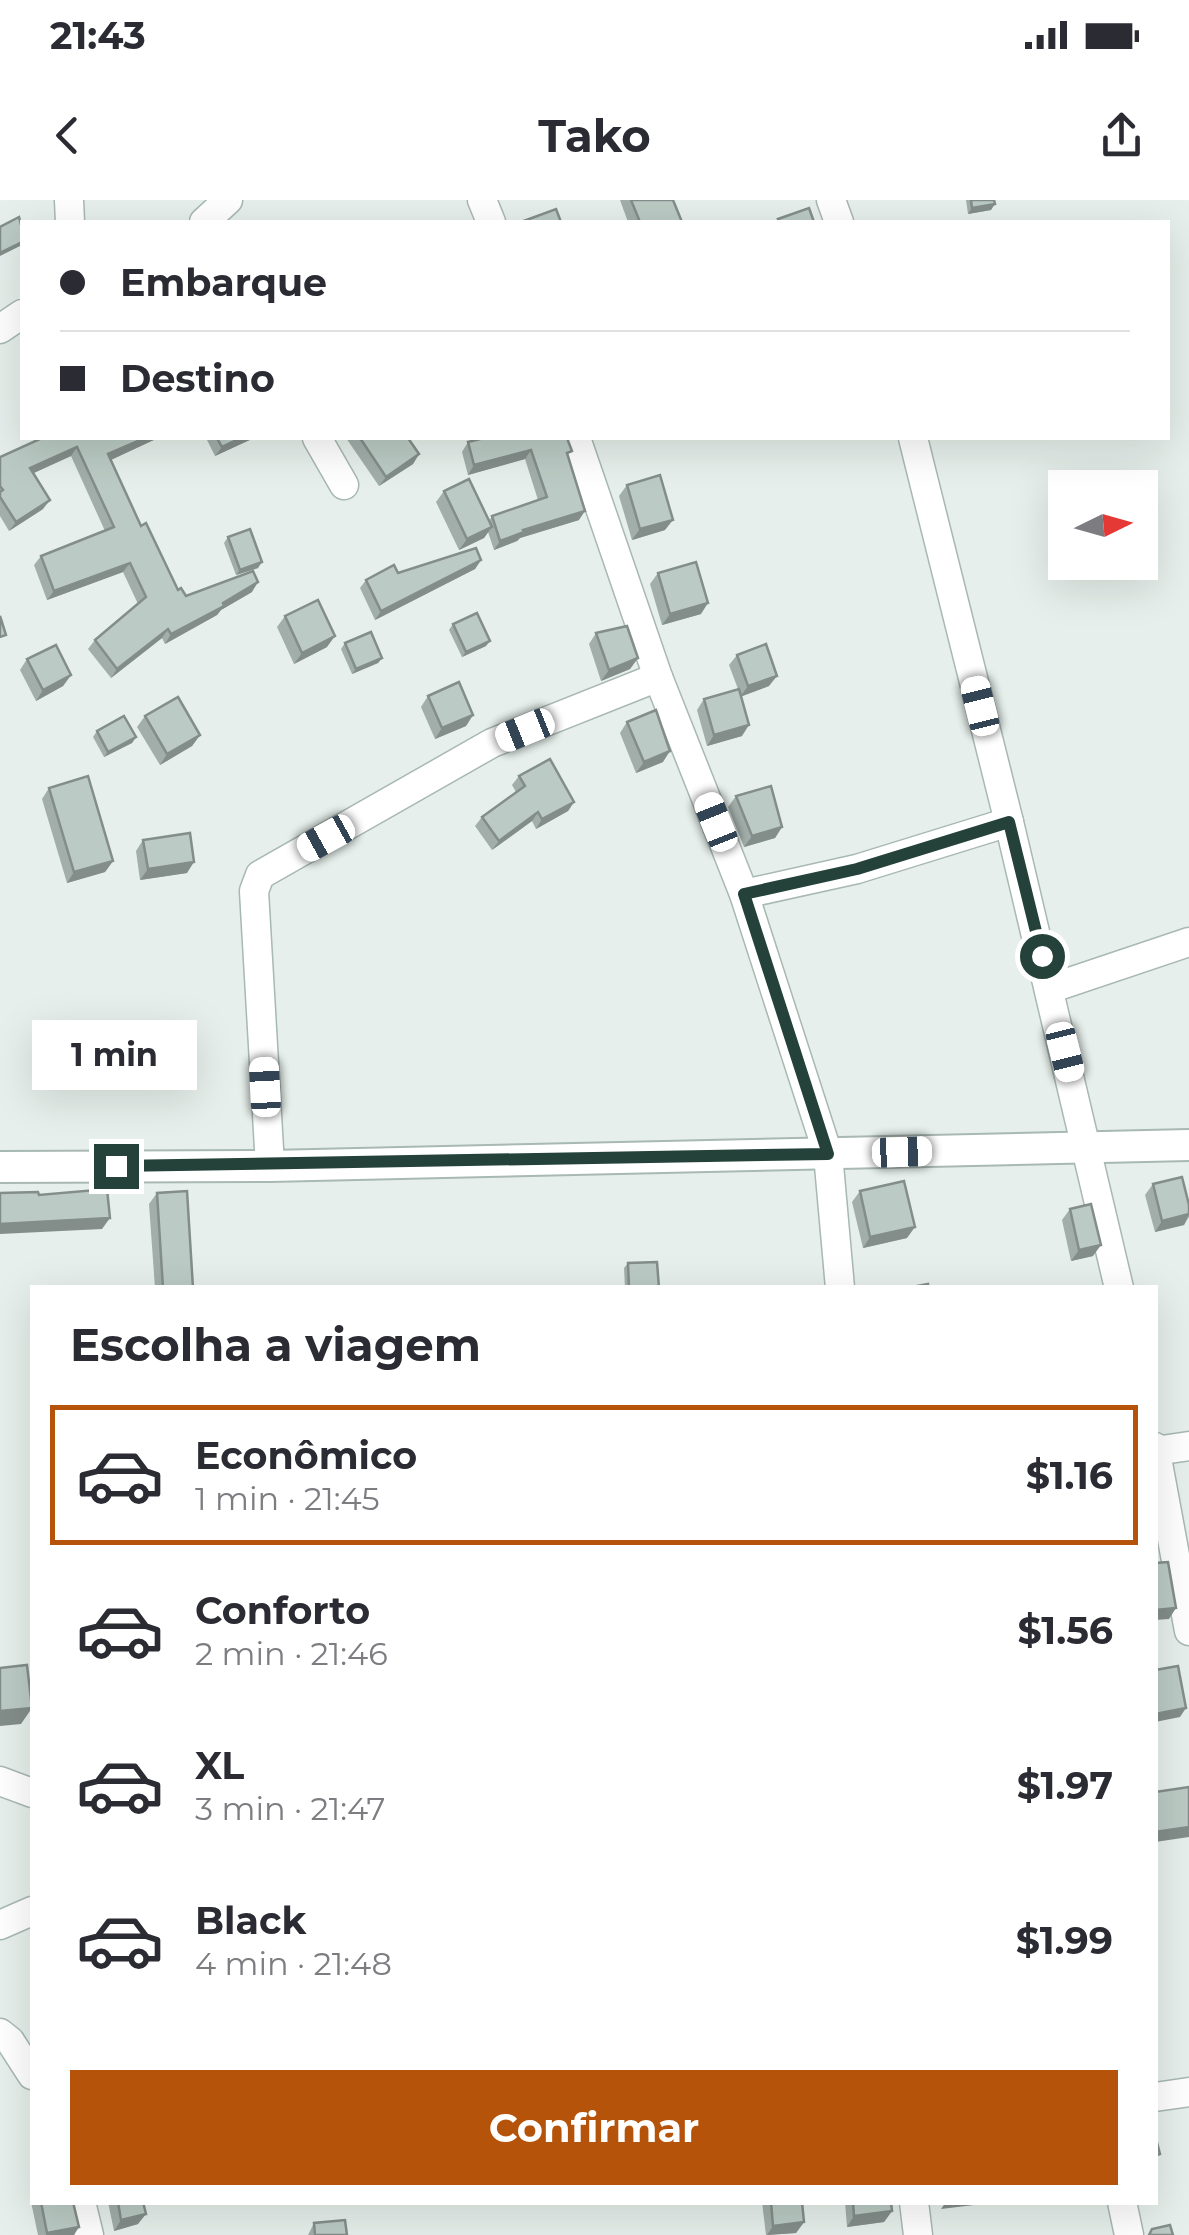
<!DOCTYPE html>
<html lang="pt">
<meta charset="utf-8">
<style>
:root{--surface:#fff;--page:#f7f7f7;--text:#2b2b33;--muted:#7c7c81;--line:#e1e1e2;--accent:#b45309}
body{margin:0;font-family:Montserrat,sans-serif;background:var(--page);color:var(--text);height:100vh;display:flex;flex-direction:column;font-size:38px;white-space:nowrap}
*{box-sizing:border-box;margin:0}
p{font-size:32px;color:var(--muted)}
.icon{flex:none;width:55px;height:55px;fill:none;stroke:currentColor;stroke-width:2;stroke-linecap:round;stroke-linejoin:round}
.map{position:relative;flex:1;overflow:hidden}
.side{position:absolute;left:30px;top:1085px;width:1128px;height:920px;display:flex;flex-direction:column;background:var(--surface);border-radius:0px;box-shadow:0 10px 40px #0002}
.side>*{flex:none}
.hud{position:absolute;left:20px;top:20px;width:1150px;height:220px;border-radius:0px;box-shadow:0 10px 40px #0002;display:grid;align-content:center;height:220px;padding:0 40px;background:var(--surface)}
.needle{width:65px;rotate:85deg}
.fabs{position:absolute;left:1048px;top:270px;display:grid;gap:20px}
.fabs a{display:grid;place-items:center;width:110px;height:110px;border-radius:0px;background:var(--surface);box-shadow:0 10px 40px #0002;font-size:50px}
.end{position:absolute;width:45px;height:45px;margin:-22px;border:12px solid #24423a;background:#fff;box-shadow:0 0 0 5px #fff}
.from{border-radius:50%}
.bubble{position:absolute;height:70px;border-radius:0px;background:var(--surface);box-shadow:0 10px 40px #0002;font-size:32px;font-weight:700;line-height:70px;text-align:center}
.car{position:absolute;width:30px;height:60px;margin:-30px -15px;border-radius:12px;box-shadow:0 0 8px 2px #0007;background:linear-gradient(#fff 24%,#345 0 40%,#fff 0 76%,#345 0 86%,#fff 0)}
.hud b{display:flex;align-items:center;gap:35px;height:95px;font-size:38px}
.hud b+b{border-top:2px solid var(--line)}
.hud i{width:25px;height:25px;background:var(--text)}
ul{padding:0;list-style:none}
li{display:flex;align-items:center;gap:30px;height:140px;margin:0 20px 15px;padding:0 20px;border:5px solid transparent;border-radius:0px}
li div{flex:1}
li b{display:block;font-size:38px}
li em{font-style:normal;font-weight:700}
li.on{border-color:var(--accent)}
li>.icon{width:90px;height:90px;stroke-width:1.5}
h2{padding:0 40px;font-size:45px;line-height:120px}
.primary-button{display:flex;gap:20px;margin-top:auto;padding:20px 40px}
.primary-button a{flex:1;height:115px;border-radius:0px;background:var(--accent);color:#fff;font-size:40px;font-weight:700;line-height:115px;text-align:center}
.status{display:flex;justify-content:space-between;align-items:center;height:70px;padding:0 50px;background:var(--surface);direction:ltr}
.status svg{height:28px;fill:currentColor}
header{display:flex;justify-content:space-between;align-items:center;height:130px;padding:0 40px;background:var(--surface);font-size:45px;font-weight:700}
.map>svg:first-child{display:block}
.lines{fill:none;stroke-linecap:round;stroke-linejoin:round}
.minor-casing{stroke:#a8b8b2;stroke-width:31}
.tertiary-casing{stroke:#a8b8b2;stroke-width:34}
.minor{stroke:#fff;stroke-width:28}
.tertiary{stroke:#fff;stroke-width:30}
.wall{fill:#a1aea9}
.shaded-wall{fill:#838d89}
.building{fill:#bbcac4;stroke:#838d89;stroke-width:2.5}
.route{stroke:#24423a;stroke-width:12}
</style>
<div class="status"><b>21:43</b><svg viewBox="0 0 49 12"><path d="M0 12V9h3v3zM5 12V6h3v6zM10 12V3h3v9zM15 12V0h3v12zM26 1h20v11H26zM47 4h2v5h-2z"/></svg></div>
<header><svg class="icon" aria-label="back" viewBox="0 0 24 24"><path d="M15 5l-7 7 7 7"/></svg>Tako<svg class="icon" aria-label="share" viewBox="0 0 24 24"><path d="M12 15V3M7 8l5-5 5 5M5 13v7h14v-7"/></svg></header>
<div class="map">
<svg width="1189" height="2035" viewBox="0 0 1189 2035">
<rect width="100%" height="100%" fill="#e6efeb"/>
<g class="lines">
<g class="minor-casing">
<g id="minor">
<polyline points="69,0 70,22"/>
<polyline points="482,0 491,22"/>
<polyline points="831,0 839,22"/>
<polyline points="204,22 228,0"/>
<polyline points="0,129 22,114"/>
<polyline points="317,238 344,285"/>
<polyline points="576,238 658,477 744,694 828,954 840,1088"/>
<polyline points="913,238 1009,622 1119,1088"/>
<polyline points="744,694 857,669 1009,622"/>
<polyline points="1049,789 1189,742"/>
<polyline points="270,966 254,691 260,675 492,543 658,477"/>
<polyline points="1155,1247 1189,1431"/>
<polyline points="1155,1251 1189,1246"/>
<polyline points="0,1581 32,1593"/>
<polyline points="0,1725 32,1711"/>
<polyline points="0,1833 10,1841 32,1875"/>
<polyline points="1155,1897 1189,1892"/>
<polyline points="81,2002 89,2035"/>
<polyline points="914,2002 918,2035"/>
<polyline points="1122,2002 1129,2035"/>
</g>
</g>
<g class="tertiary-casing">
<polyline id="tertiary" points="0,967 270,966 1189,945"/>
</g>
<use href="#minor" class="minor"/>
<use href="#tertiary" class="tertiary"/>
</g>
<g class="wall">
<polygon points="620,0 673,0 682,22 628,22"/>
<polygon points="966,0 994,0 991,10 968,14"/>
<polygon points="42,238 158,238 111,260 141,326 178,390 186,396 252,392 221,410 217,415 165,444 162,438 111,478 88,449 95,440 138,404 123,372 47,400 34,365 41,356 105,331 71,256 33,273 43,309 9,331 0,316 0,257"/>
<polygon points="206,238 254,238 215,256"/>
<polygon points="346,238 408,238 419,254 413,264 379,286"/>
<polygon points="484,238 568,256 579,320 520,338 517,341 494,350 488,332 484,338 459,350 436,302 444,291 489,321 492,316 538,300 525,259 468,275 462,252 468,242"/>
<polygon points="627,285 665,330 632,340 619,296"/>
<polygon points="228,337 258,368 236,375 224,343"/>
<polygon points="481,360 475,369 375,420 360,388 366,380 398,373"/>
<polygon points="658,373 701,414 662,425 650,384"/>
<polygon points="285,416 327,447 294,464 277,427"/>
<polygon points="453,424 486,446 462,457 449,430"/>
<polygon points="596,433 638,458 630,469 601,481 589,444"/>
<polygon points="345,443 382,458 378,463 352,474 341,449"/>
<polygon points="737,455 769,486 741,496 742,536 707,546 697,510 704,499 738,489 729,465"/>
<polygon points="27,459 71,475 63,486 36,501 20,470"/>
<polygon points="428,496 473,515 466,526 435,539 421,507"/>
<polygon points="145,516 200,535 192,546 160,565 137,527"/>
<polygon points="627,522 663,562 636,573 620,533"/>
<polygon points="97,531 136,537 132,543 104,557 93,537"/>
<polygon points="519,576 574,602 568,611 536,629 532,621 492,650 475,626 482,617 516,592 512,585"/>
<polygon points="49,588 113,661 105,672 67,683 42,599"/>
<polygon points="736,596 782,627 775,638 744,647 728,607"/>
<polygon points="143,640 187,673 140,680 136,651"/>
<polygon points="1153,984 1189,1005 1189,1017 1184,1025 1155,1032 1145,995"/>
<polygon points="860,991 907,1038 863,1048 852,1002"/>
<polygon points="157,993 193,1088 155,1088 149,1004"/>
<polygon points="1070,1009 1093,1056 1071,1061 1062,1020"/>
<polygon points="628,1063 659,1088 625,1088 624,1068"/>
<polygon points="32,2000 32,2002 73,2002 74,2035 38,2035 31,2002"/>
<polygon points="108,2002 143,2002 138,2024 114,2031"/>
<polygon points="762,2002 802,2002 804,2022 796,2033 766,2035"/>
<polygon points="845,2002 891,2002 892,2011 884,2022 847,2027"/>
<polygon points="314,2023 347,2035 308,2035"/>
</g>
<g class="shaded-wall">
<polygon points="995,4 991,10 968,14 972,8"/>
<polygon points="22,42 22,45 0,56 0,53"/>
<polygon points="145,238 158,238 102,264 108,254"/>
<polygon points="241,238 254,238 215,256 222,247"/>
<polygon points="77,247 71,256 23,278 30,268"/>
<polygon points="531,250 525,259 468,275 474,265"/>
<polygon points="419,254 413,264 379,286 386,277"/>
<polygon points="50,300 43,309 9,331 16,322"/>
<polygon points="585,311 579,320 520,338 517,341 494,350 500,341 523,330"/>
<polygon points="673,320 665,330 632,340 640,329"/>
<polygon points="492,327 484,338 459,350 467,339"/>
<polygon points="481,360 475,369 375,420 381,411"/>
<polygon points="262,362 258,368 236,375 240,370"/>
<polygon points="130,363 123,372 47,400 54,391"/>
<polygon points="258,382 252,392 221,410 217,415 165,444 171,434"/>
<polygon points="708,403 701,414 662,425 670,414"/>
<polygon points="168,429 162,438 111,478 117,469"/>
<polygon points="335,436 327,447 294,464 302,453"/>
<polygon points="490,441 486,446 462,457 466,452"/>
<polygon points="382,458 378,463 352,474 356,469"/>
<polygon points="638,458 630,469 601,481 609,470"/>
<polygon points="71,475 63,486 36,501 43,490"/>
<polygon points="777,476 769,486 740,497 748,486"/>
<polygon points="473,515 466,526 435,539 442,528"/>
<polygon points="749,525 742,536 707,546 714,535"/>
<polygon points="200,535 192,546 160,565 167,554"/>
<polygon points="136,537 132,543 104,557 108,552"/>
<polygon points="670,551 663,562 636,573 644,562"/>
<polygon points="574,602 568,611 536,629 542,619"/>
<polygon points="538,612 532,621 492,650 499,641"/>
<polygon points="782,627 775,638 744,647 752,636"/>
<polygon points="113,661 105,672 67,683 74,672"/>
<polygon points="194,662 187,673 140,680 148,669"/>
<polygon points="1189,1014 1184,1025 1155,1032 1162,1021"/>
<polygon points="110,1018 102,1029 0,1034 0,1024"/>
<polygon points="915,1027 907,1038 863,1048 870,1037"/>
<polygon points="1101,1045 1093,1056 1071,1061 1079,1050"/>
<polygon points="1176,1408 1169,1419 1155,1420 1155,1410"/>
<polygon points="32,1508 21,1524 0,1526 0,1511"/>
<polygon points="1186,1508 1180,1517 1155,1522 1155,1514"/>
<polygon points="1189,1627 1189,1637 1155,1642 1155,1632"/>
<polygon points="946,2002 983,2002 982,2004 941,2009"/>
<polygon points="892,2011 884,2022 847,2027 854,2016"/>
<polygon points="146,2014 138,2024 114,2031 121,2020"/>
<polygon points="804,2022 796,2033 767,2035 773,2026"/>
<polygon points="79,2027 74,2035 46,2035 47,2033"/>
</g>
<g class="building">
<polygon points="631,0 673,0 682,22 640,22"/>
<polygon points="971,0 994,0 995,4 972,8"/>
<polygon points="809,8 814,22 780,22 778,19"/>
<polygon points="556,9 561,22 521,22"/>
<polygon points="19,17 22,29 22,42 0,53 0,27"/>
<polygon points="42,238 145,238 108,254 141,326 146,323 178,390 181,388 186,396 253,371 258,382 223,403 224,406 171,434 168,429 117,469 95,440 146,397 130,363 54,391 41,356 114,327 77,247 30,268 50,300 16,322 0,297 0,292 3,290 0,286 0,257"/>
<polygon points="217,238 241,238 222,247"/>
<polygon points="360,238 408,238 419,254 386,277"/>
<polygon points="484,238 567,238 572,251 567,253 585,311 523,330 524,332 500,341 492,316 547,297 531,250 474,265 468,242"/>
<polygon points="660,275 673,320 640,329 627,285"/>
<polygon points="469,279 492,327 467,339 444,291"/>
<polygon points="250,329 262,362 240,370 228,337"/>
<polygon points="476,348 481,360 381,411 366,380 394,365 398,373"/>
<polygon points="696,362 708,403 670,414 658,373"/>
<polygon points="318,400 335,436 302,453 285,416"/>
<polygon points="477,413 490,441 466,452 453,424"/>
<polygon points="0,416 6,435 0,437"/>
<polygon points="627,426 638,458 609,470 596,433"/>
<polygon points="371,432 382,458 356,469 345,443"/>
<polygon points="766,444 777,476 748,486 737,455"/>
<polygon points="56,445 71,475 43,490 27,459"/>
<polygon points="459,482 473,515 442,528 428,496"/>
<polygon points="739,489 749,525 714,535 704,499"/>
<polygon points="178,497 200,535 167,554 145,516"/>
<polygon points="656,510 670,551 644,562 627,522"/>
<polygon points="124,516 136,537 108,552 97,531"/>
<polygon points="550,559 574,602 542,619 538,612 499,641 482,617 525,586 519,576"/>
<polygon points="88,576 113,661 74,672 49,588"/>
<polygon points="771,586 782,627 752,636 736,596"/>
<polygon points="190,633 194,662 148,669 143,640"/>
<polygon points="1182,977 1189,1005 1189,1014 1162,1021 1153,984"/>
<polygon points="904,981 915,1027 870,1037 860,991"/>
<polygon points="107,989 110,1018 0,1024 0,993 38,992 39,995"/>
<polygon points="187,991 193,1088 163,1088 157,993"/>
<polygon points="1091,1004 1101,1045 1079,1050 1070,1009"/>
<polygon points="657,1062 659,1088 629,1088 628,1063"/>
<polygon points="928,1084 929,1088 907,1088"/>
<polygon points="1168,1362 1176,1408 1155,1410 1155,1363"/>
<polygon points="27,1465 32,1508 0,1511 0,1468"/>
<polygon points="1178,1466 1186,1508 1155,1514 1155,1470"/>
<polygon points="1189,1587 1189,1627 1155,1632 1155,1592"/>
<polygon points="1155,1935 1160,1954 1155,1956"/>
<polygon points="41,2002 73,2002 79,2027 47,2033"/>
<polygon points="118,2002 143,2002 146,2014 121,2020"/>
<polygon points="771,2002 802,2002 804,2022 773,2026"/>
<polygon points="853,2002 891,2002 892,2011 854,2016"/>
<polygon points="345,2020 347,2035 315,2035 314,2023"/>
<polygon points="1170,2025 1173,2035 1149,2035 1152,2029"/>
</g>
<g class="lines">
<polyline class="route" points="116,966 828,954 744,694 857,669 1009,622 1042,756"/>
</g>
</svg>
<div class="fabs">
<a><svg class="needle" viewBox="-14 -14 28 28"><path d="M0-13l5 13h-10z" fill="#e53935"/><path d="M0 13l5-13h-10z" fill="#7c7c81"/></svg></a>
</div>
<i class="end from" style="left:1042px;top:756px"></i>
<i class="end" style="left:116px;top:966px"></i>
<div class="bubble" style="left:32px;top:820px;width:165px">1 min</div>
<i class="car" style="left:980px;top:506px;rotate:346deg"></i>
<i class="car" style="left:525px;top:530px;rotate:248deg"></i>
<i class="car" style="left:716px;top:622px;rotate:338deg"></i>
<i class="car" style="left:326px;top:638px;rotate:241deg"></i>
<i class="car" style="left:1065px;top:852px;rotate:166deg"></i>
<i class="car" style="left:265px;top:887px;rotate:357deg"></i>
<i class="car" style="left:902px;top:952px;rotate:88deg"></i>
<div class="hud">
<b><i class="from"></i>Embarque</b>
<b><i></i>Destino</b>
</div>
<section class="side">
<h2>Escolha a viagem</h2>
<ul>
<li class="on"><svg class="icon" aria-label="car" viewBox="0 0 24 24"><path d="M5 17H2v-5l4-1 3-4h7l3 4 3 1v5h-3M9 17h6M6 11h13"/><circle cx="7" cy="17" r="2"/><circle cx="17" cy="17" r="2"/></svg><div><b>Econômico</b><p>1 min · 21:45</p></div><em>$1.16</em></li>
<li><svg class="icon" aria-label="car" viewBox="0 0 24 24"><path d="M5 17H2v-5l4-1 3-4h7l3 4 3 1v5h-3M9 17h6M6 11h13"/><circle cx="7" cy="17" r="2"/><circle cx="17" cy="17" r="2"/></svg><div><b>Conforto</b><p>2 min · 21:46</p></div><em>$1.56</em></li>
<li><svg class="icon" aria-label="car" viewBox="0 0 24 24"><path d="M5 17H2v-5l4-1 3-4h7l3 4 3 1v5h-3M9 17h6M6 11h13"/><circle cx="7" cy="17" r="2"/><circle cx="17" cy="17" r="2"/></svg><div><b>XL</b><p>3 min · 21:47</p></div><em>$1.97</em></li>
<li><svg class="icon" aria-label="car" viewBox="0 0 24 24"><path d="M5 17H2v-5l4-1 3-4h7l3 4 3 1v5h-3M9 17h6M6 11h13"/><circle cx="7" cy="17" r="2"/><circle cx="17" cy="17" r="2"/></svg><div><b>Black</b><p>4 min · 21:48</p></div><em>$1.99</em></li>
</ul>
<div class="primary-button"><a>Confirmar</a></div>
</section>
</div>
